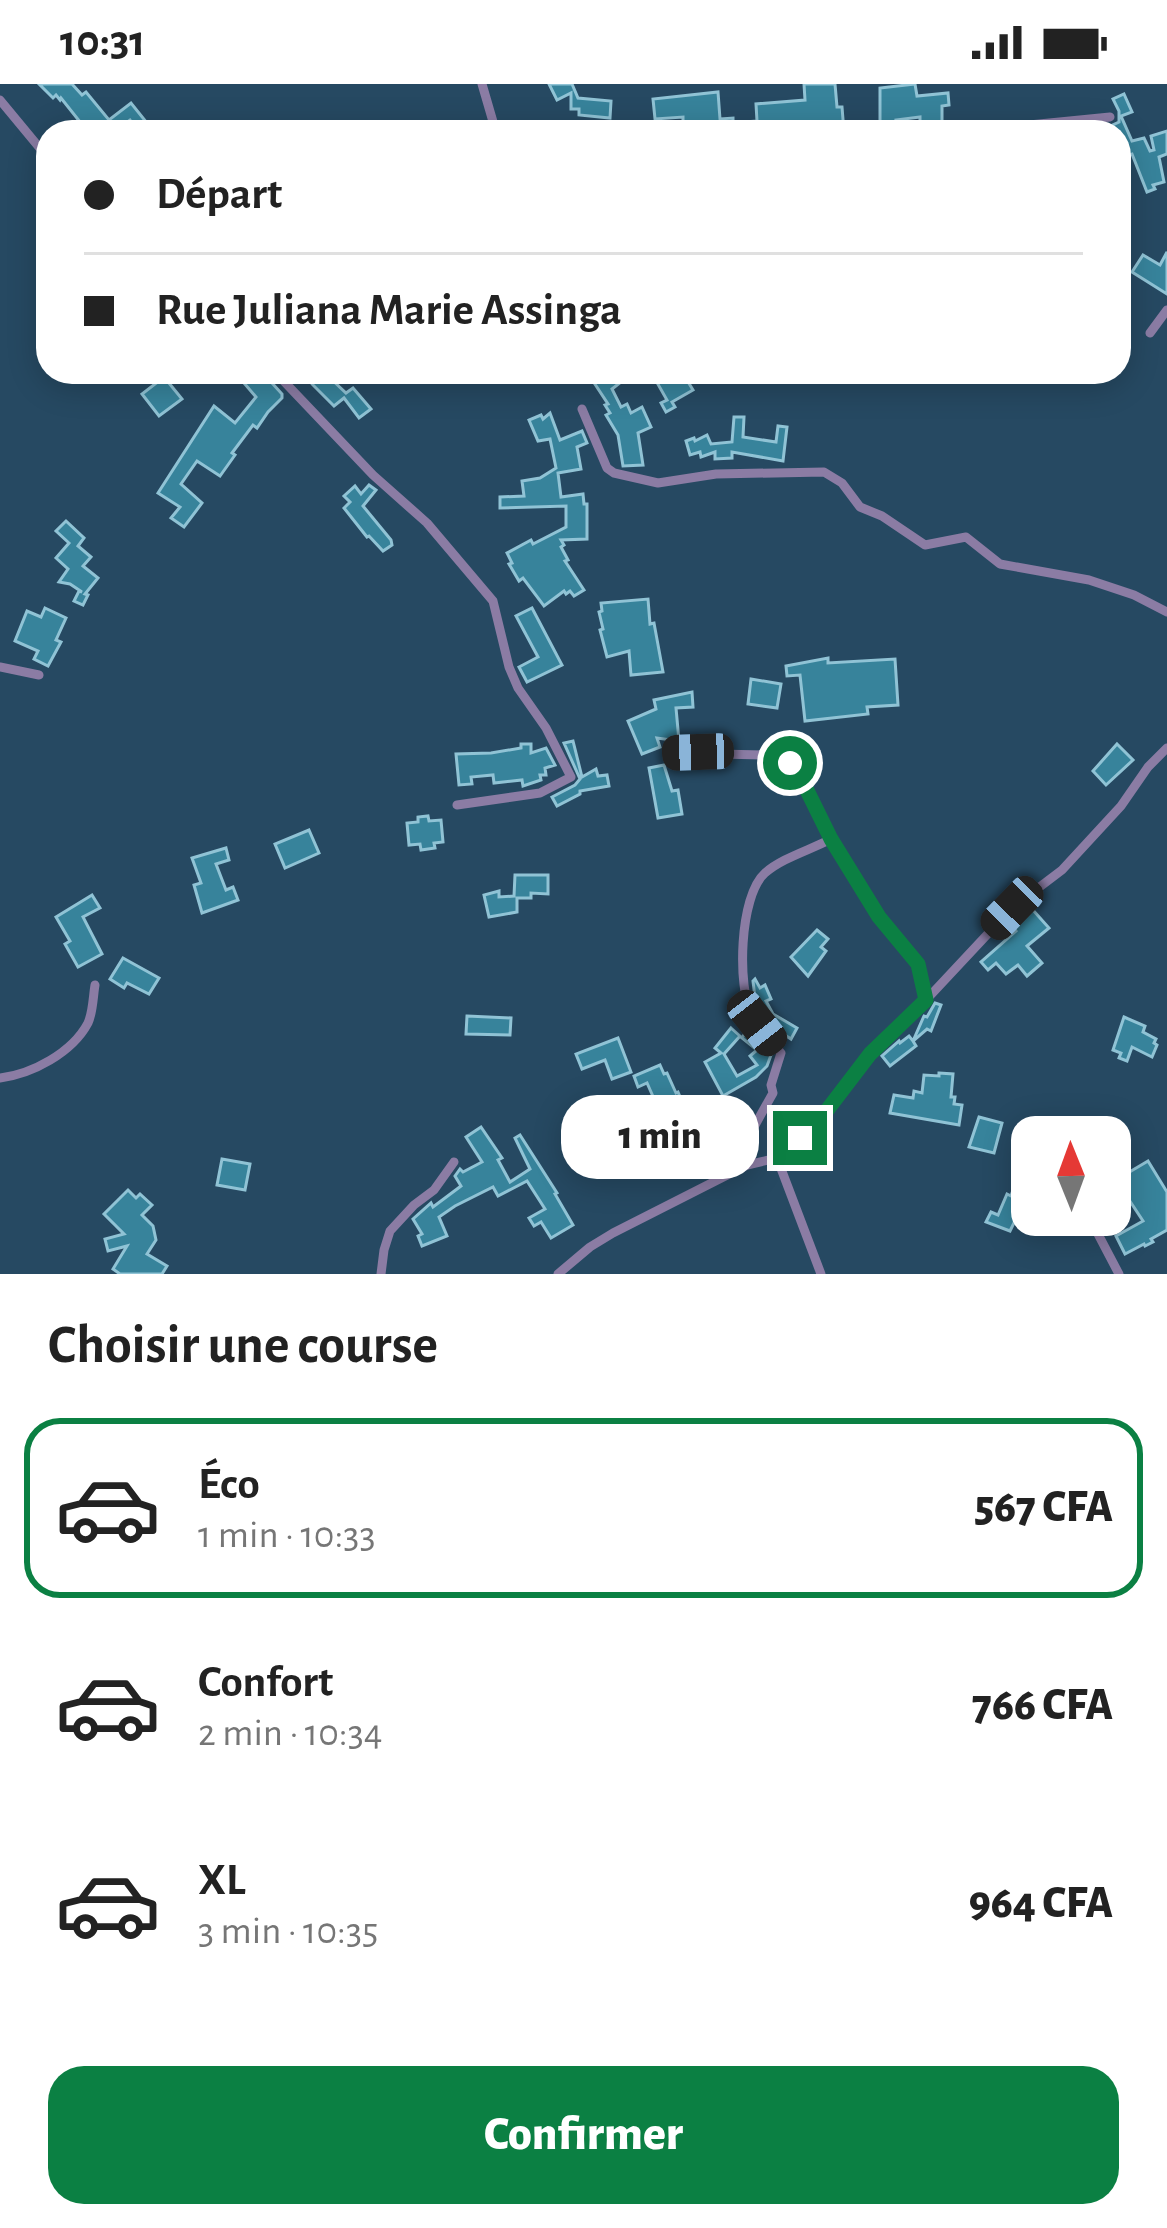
<!DOCTYPE html>
<html lang="fr">
<meta charset="utf-8">
<style>
:root{--surface:#fff;--page:#f2f2f2;--text:#222;--muted:#767676;--line:#e0e0e0;--accent:#0b8043}
body{margin:0;font-family:"Alegreya Sans",sans-serif;background:var(--page);color:var(--text);height:100vh;display:flex;flex-direction:column;font-size:45px;white-space:nowrap}
*{box-sizing:border-box;margin:0}
p{font-size:39px;color:var(--muted)}
.icon{flex:none;width:66px;height:66px;fill:none;stroke:currentColor;stroke-width:2;stroke-linecap:round;stroke-linejoin:round}
.map{position:relative;height:1190px;overflow:hidden}
.panel{display:flex;flex-direction:column;background:var(--surface);flex:1}
.panel>*{flex:none}
.banner{position:absolute;left:36px;top:36px;width:1095px;height:264px;border-radius:36px;box-shadow:0 6px 30px #0003;display:grid;align-content:center;height:264px;padding:0 48px;background:var(--surface)}
.needle{width:78px;rotate:359deg}
.buttons{position:absolute;left:1011px;top:1032px;display:grid;gap:24px}
.buttons a{display:grid;place-items:center;width:120px;height:120px;border-radius:24px;background:var(--surface);box-shadow:0 6px 30px #0003;font-size:60px}
.end{position:absolute;width:54px;height:54px;margin:-27px;border:15px solid #0b8043;background:#fff;box-shadow:0 0 0 6px #fff}
.from{border-radius:50%}
.bubble{position:absolute;height:84px;border-radius:36px;background:var(--surface);box-shadow:0 6px 30px #0003;font-size:39px;font-weight:800;line-height:84px;text-align:center}
.car{position:absolute;width:36px;height:72px;margin:-36px -18px;border-radius:15px;box-shadow:0 0 9px 3px #0007;background:linear-gradient(#222 24%,#8ab4d8 0 40%,#222 0 76%,#8ab4d8 0 86%,#222 0)}
.banner b{display:flex;align-items:center;gap:42px;height:114px;font-size:45px}
.banner b+b{border-top:3px solid var(--line)}
.banner i{width:30px;height:30px;background:var(--text)}
ul{padding:0;list-style:none}
li{display:flex;align-items:center;gap:36px;height:180px;margin:0 24px 18px;padding:0 24px;border:6px solid transparent;border-radius:36px}
li div{flex:1}
li b{display:block;font-size:45px}
li em{font-style:normal;font-weight:800}
li.active{border-color:var(--accent)}
li>.icon{width:108px;height:108px;stroke-width:1.5}
h2{padding:0 48px;font-size:54px;line-height:144px}
.button{display:flex;gap:24px;margin-top:auto;padding:24px 48px}
.button a{flex:1;height:138px;border-radius:36px;background:var(--accent);color:#fff;font-size:48px;font-weight:800;line-height:138px;text-align:center}
.status{display:flex;justify-content:space-between;align-items:center;height:84px;padding:0 60px;background:var(--surface);direction:ltr}
.status svg{height:33px;fill:currentColor}
.map>svg:first-child{display:block}
.building{fill:#37839b;stroke:#90c3d5;stroke-width:3}
.lines{fill:none;stroke-linecap:round;stroke-linejoin:round}
.minor{stroke:#8b7ca4;stroke-width:9}
.route{stroke:#0b8043;stroke-width:15}
</style>
<div class="status"><b>10:31</b><svg viewBox="0 0 49 12"><path d="M0 12V9h3v3zM5 12V6h3v6zM10 12V3h3v9zM15 12V0h3v12zM26 1h20v11H26zM47 4h2v5h-2z"/></svg></div>
<div class="map">
<svg width="1167" height="1190" viewBox="0 0 1167 1190">
<rect width="100%" height="100%" fill="#264962"/>
<g class="building">
<polygon points="39,0 72,0 82,11 86,8 109,36 131,19 151,44 146,48 139,48 130,36 114,48 88,48 61,14 60,16 56,11 53,14"/>
<polygon points="549,0 572,0 578,14 611,17 610,34 579,31 579,25 571,25 571,9 557,16"/>
<polygon points="804,0 835,0 837,23 842,23 844,48 814,48 814,41 775,44 775,48 714,48 714,40 683,43 683,33 655,35 653,15 718,8 720,35 733,34 733,39 757,37 756,20 805,16"/>
<polygon points="915,0 917,12 948,9 949,21 942,22 942,38 920,40 920,33 896,36 897,42 880,43 880,4"/>
<polygon points="1124,10 1132,28 1121,32 1132,57 1144,54 1150,67 1154,66 1151,52 1167,47 1167,70 1159,73 1164,98 1153,101 1155,105 1147,108 1132,70 1119,74 1119,48 1097,48 1119,38 1119,27 1113,15"/>
<polygon points="1167,168 1167,210 1132,188 1143,171 1160,181"/>
<polygon points="243,288 262,288 282,310 282,314 268,328 257,344 253,341 232,369 235,371 220,392 197,377 181,400 202,419 184,443 171,434 180,423 158,409 214,322 235,339 256,313 238,292"/>
<polygon points="307,288 314,288 324,298 329,293 346,309 353,304 371,325 359,334 344,314 334,322 312,300"/>
<polygon points="587,288 613,288 621,298 612,305 621,323 627,320 631,329 642,323 651,343 638,349 643,381 623,382 618,351 606,331 610,329 605,321 608,320"/>
<polygon points="666,288 682,288 693,306 672,318 675,323 666,328 661,319 667,316 655,295"/>
<polygon points="164,293 182,315 159,332 142,310"/>
<polygon points="550,329 560,356 582,347 587,359 577,363 581,385 558,389 561,413 583,410 584,420 587,420 587,455 561,456 564,461 561,463 568,476 565,477 584,506 574,512 570,507 566,510 564,507 544,522 523,494 519,497 509,480 512,479 507,469 531,456 533,460 566,443 566,422 500,424 500,413 524,412 522,397 540,394 556,384 550,355 538,357 529,336 541,331 543,335"/>
<polygon points="734,333 744,333 743,353 776,358 778,342 787,343 783,377 732,368 732,374 715,375 715,368 701,373 700,368 690,371 686,357 694,354 695,357 707,351 711,360 732,358"/>
<polygon points="369,401 376,406 363,422 391,456 392,461 383,467 369,452 367,453 344,424 350,418 344,412 355,402 361,410"/>
<polygon points="66,437 84,454 78,462 91,473 83,482 98,494 85,510 88,511 83,521 74,517 79,507 82,508 70,500 59,498 68,485 56,474 69,459 56,447"/>
<polygon points="648,515 650,540 654,539 663,588 631,591 629,567 607,573 600,546 603,545 599,528 602,527 601,519"/>
<polygon points="45,524 66,534 56,556 61,558 48,582 34,575 38,567 15,557 27,527 41,533"/>
<polygon points="532,524 562,581 527,598 519,583 538,573 516,532"/>
<polygon points="828,574 828,579 895,575 898,621 867,623 868,630 805,637 800,591 787,592 786,582"/>
<polygon points="751,595 781,600 777,624 748,620"/>
<polygon points="692,608 693,623 676,624 679,657 657,654 660,663 642,670 628,637 656,625 654,616"/>
<polygon points="573,657 582,693 596,685 598,692 607,691 609,702 580,707 580,710 557,722 552,713 575,701 580,695 564,659"/>
<polygon points="521,660 531,660 531,669 546,664 555,681 545,684 546,691 540,691 541,696 523,702 522,696 494,699 493,691 471,693 472,700 459,701 456,670 491,669 521,664"/>
<polygon points="1117,660 1133,676 1106,701 1093,687"/>
<polygon points="664,681 672,707 678,706 682,730 658,734 649,684"/>
<polygon points="428,732 429,737 441,736 443,758 434,759 435,764 421,766 420,760 409,761 407,739 418,738 418,733"/>
<polygon points="309,746 319,769 285,784 275,760"/>
<polygon points="226,764 229,776 216,780 226,806 233,803 238,816 202,829 194,801 201,799 192,774"/>
<polygon points="515,791 548,791 548,810 531,809 531,814 517,814 517,828 489,833 484,811 499,807 499,813 514,812"/>
<polygon points="92,811 100,824 83,833 102,870 78,883 65,860 70,857 56,833"/>
<polygon points="1032,825 1049,844 1027,862 1042,879 1027,892 1018,881 1006,890 996,879 988,886 981,878 1016,847 1012,841"/>
<polygon points="817,846 828,855 821,863 826,867 808,892 791,873"/>
<polygon points="123,874 159,894 149,910 127,899 124,904 110,895"/>
<polygon points="755,895 760,904 765,901 771,915 766,917 773,930 797,944 791,955 768,940 755,914 753,897"/>
<polygon points="935,919 941,921 931,947 927,945 913,957 916,962 890,982 882,972 899,957 900,959 909,952 913,957 924,932 927,933"/>
<polygon points="467,932 511,934 510,951 466,950"/>
<polygon points="1124,933 1145,942 1143,948 1156,955 1154,959 1157,961 1152,973 1132,963 1127,977 1119,974 1121,969 1113,966"/>
<polygon points="731,944 740,952 724,970 737,992 757,981 750,972 757,966 742,954 747,946 771,971 767,982 756,993 723,1012 705,978 721,969 715,964"/>
<polygon points="618,954 631,988 612,995 605,976 582,985 576,970"/>
<polygon points="660,981 664,990 667,989 676,1009 678,1008 703,1067 692,1071 690,1067 659,1071 656,1053 660,1053 657,1036 663,1035 647,999 638,1003 634,992"/>
<polygon points="939,989 953,990 951,1013 955,1013 954,1020 962,1021 959,1041 890,1029 894,1011 913,1014 914,1007 922,1009 924,991 939,992"/>
<polygon points="979,1033 1002,1039 994,1069 969,1063"/>
<polygon points="481,1043 502,1074 498,1076 510,1098 530,1085 515,1054 520,1051 557,1109 555,1110 573,1141 551,1154 541,1138 534,1142 529,1134 545,1125 527,1097 498,1112 493,1103 455,1122 439,1133 447,1152 422,1162 418,1152 422,1150 413,1135 431,1119 433,1123 461,1102 455,1092 460,1085 463,1088 482,1078 466,1053"/>
<polygon points="222,1075 250,1080 245,1106 217,1101"/>
<polygon points="1148,1077 1167,1108 1167,1146 1151,1155 1153,1158 1145,1162 1144,1160 1125,1170 1116,1152 1143,1137 1116,1096"/>
<polygon points="1015,1100 1030,1106 1010,1147 986,1138 991,1128 998,1131 1007,1110 1011,1112"/>
<polygon points="128,1106 136,1114 140,1110 152,1121 142,1131 153,1142 156,1156 147,1170 167,1182 162,1190 120,1190 113,1185 127,1162 108,1167 105,1155 124,1150 104,1130"/>
</g>
<g class="lines">
<g class="minor">
<polyline points="482,0 496,48"/>
<polyline points="0,16 48,74"/>
<polyline points="957,48 1110,33"/>
<polyline points="1150,249 1167,226"/>
<polyline points="275,288 373,391 427,439 493,517 509,583 518,604 546,644 571,693 540,709 457,721"/>
<polyline points="582,325 607,384 614,389 658,399 716,390 824,388 842,399 860,423 882,432 925,461 966,453 1000,480 1089,496 1134,511 1167,528"/>
<polyline points="0,583 39,591"/>
<polyline points="671,669 764,671 790,679 797,687 831,755 879,833 918,880 926,916"/>
<path d="M 0,994 C 32,990 72,969 88,939 C 93,928 93,913 95,901"/>
<polyline points="777,1074 821,1190"/>
<path d="M 747,1081 L 745,1059 L 773,1009 L 771,1001 L 781,969 C 772,958 760,946 752,932 C 737,904 739,812 765,789 C 782,774 810,766 831,755"/>
<polyline points="1088,1131 1119,1190"/>
<polyline points="381,1190 384,1166 390,1147 414,1121 434,1106 454,1078"/>
<polyline points="558,1190 590,1163 613,1149 747,1081 777,1074 815,1042 870,970 926,916 1012,824 1062,786 1121,722 1148,683 1167,664"/>
</g>
</g>
<g class="lines">
<polyline class="route" points="790,679 797,686 831,755 879,833 918,880 926,916 870,970 815,1042 800,1054"/>
</g>
</svg>
<div class="buttons">
<a><svg class="needle" viewBox="-14 -14 28 28"><path d="M0-13l5 13h-10z" fill="#e53935"/><path d="M0 13l5-13h-10z" fill="#767676"/></svg></a>
</div>
<i class="end from" style="left:790px;top:679px"></i>
<i class="end" style="left:800px;top:1054px"></i>
<div class="bubble" style="left:561px;top:1011px;width:198px">1 min</div>
<i class="car" style="left:698px;top:668px;rotate:268deg"></i>
<i class="car" style="left:1012px;top:824px;rotate:224deg"></i>
<i class="car" style="left:757px;top:939px;rotate:142deg"></i>
<div class="banner">
<b><i class="from"></i>Départ</b>
<b><i></i>Rue Juliana Marie Assinga</b>
</div>
</div>
<section class="panel">
<h2>Choisir une course</h2>
<ul>
<li class="active"><svg class="icon" aria-label="car" viewBox="0 0 24 24"><path d="M5 17H2v-5l4-1 3-4h7l3 4 3 1v5h-3M9 17h6M6 11h13"/><circle cx="7" cy="17" r="2"/><circle cx="17" cy="17" r="2"/></svg><div><b>Éco</b><p>1 min · 10:33</p></div><em>567 CFA</em></li>
<li><svg class="icon" aria-label="car" viewBox="0 0 24 24"><path d="M5 17H2v-5l4-1 3-4h7l3 4 3 1v5h-3M9 17h6M6 11h13"/><circle cx="7" cy="17" r="2"/><circle cx="17" cy="17" r="2"/></svg><div><b>Confort</b><p>2 min · 10:34</p></div><em>766 CFA</em></li>
<li><svg class="icon" aria-label="car" viewBox="0 0 24 24"><path d="M5 17H2v-5l4-1 3-4h7l3 4 3 1v5h-3M9 17h6M6 11h13"/><circle cx="7" cy="17" r="2"/><circle cx="17" cy="17" r="2"/></svg><div><b>XL</b><p>3 min · 10:35</p></div><em>964 CFA</em></li>
</ul>
<div class="button"><a>Confirmer</a></div>
</section>
